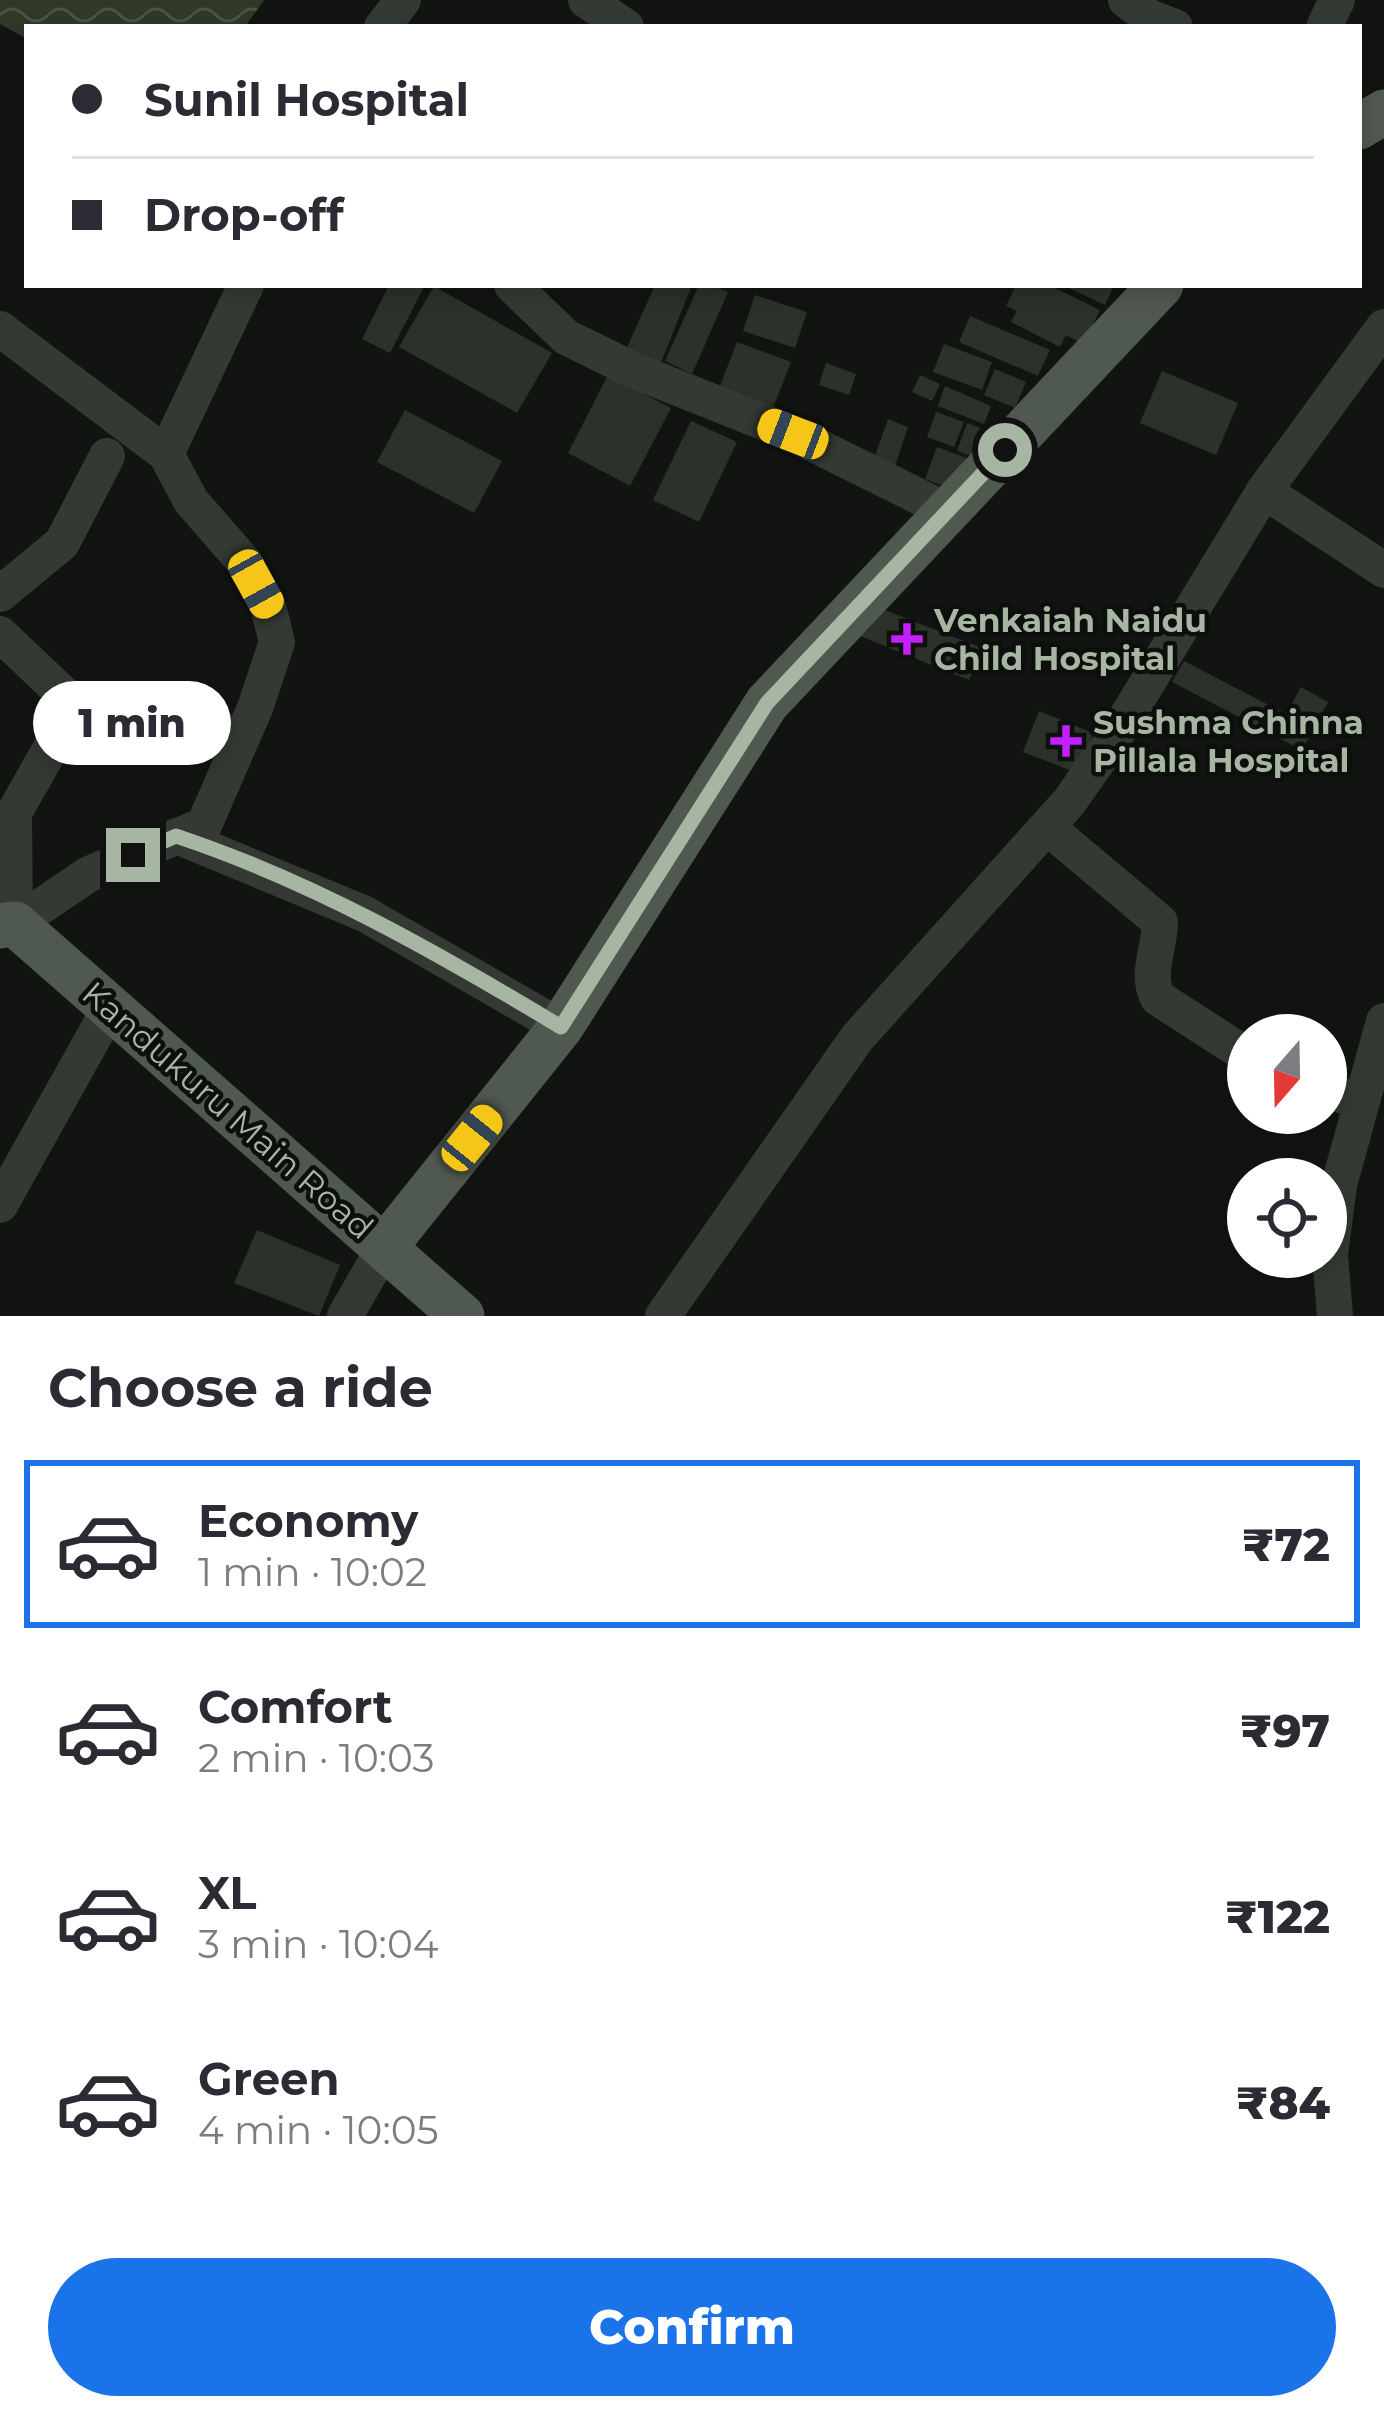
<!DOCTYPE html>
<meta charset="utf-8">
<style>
:root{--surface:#fff;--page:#f7f7f7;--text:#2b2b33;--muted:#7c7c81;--line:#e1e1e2;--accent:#1a73e8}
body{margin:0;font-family:Montserrat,sans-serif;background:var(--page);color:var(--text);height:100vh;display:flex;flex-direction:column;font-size:45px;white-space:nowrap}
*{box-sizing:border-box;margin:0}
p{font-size:39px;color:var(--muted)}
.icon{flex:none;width:66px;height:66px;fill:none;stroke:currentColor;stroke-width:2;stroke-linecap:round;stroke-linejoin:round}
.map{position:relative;height:1316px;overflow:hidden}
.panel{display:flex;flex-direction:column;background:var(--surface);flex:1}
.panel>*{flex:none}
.top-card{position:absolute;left:24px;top:24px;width:1338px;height:264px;border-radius:0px;box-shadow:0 6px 18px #0003;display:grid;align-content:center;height:264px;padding:0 48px;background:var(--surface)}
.needle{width:78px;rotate:200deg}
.buttons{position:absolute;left:1227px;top:1014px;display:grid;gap:24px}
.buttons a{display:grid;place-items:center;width:120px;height:120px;border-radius:50%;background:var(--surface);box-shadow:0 6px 18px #0003;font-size:60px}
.end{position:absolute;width:54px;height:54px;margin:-27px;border:15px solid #a7b6a2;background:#111;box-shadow:0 0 0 6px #111}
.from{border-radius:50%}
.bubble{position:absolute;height:84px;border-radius:42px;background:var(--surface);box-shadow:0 6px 18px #0003;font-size:39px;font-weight:800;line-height:84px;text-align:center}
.car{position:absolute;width:36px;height:72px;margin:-36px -18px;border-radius:15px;box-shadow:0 0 9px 3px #0007;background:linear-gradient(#f5c518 24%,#345 0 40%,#f5c518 0 76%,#345 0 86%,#f5c518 0)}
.top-card b{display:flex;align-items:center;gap:42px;height:114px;font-size:45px}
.top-card b+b{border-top:3px solid var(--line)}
.top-card i{width:30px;height:30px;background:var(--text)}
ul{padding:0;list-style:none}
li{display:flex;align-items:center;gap:36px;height:168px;margin:0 24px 18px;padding:0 24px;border:6px solid transparent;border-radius:0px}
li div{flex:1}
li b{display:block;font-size:45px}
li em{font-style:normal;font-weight:800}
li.active{border-color:var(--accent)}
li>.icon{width:108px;height:108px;stroke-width:1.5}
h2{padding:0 48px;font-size:54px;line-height:144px}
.button{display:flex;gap:24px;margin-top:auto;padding:24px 48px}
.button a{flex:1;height:138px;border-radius:72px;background:var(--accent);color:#fff;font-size:48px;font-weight:800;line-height:138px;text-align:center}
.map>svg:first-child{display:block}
.water{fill:url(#water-waves)}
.building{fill:#2d312c}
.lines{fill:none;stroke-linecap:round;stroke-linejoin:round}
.minor{stroke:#343a33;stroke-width:36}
.major{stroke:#50594f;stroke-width:45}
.route{stroke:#a7b6a2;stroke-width:15}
.poi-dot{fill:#c41fff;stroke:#0d0f0d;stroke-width:4.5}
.labels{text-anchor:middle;stroke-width:9;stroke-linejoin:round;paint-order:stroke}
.poi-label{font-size:33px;font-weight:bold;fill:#a7b6a2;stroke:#0d0f0d;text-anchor:start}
.street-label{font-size:33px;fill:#a7b6a2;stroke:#0d0f0d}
</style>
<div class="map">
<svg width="1384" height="1316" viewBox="0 0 1384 1316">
<defs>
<pattern id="water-waves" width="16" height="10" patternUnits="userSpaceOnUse" patternTransform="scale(3)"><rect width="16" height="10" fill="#303928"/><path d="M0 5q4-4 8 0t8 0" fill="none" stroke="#4b5344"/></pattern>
</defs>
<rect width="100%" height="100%" fill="#121412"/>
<polygon class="water" points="0,0 264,0 245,27 27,27 27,39 0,24"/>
<g class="building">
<polygon points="389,285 425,285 390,353 362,339"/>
<polygon points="655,285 692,285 660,365 625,352"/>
<polygon points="699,285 712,285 728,292 692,374 665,361"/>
<polygon points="1016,285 1049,285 1100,310 1083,344 1066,335 1060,347 1011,322 1017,311 1006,306"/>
<polygon points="1062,285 1114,285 1105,305"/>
<polygon points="434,286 552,353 517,413 399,347"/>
<polygon points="755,295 807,312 795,348 743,331"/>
<polygon points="970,316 1050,350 1038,376 959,342"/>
<polygon points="737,342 791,362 772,411 718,391"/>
<polygon points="944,344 992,362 982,390 933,372"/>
<polygon points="826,363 856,374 849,395 819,385"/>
<polygon points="995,369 1026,382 1015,408 984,395"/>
<polygon points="1162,371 1238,403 1216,455 1140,423"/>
<polygon points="608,375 671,408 630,486 568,453"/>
<polygon points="920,375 940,384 932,401 912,392"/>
<polygon points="945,386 991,406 984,424 938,406"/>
<polygon points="405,410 502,461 474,513 377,462"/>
<polygon points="936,412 964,422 954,447 927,437"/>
<polygon points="888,419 908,427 895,466 874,459"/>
<polygon points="691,421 737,442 699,522 653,500"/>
<polygon points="967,423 992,432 982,460 957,451"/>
<polygon points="937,447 967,458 954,490 925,479"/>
<polygon points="872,605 982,648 969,680 860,636"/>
<polygon points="1184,661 1286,714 1301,687 1328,702 1302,750 1172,682"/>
<polygon points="1039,711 1093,733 1077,773 1023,752"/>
<polygon points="257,1230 340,1265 319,1316 234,1283"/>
</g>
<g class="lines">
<g class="minor">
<polyline points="586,0 626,27"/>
<polyline points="1126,0 1149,17 1175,27"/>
<polyline points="382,27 403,0"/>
<polyline points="1324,27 1337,0"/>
<polyline points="512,285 566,337 633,370 793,434 948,511"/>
<polyline points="0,329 166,454 191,501 245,563 268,606 277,642 255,708 204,825 89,874 15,924"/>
<polyline points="166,454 246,285"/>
<polyline points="1264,491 1384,570"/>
<polyline points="0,594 62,543 107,456"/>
<polyline points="0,634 75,705 14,813 15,924"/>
<path d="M 1047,827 L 1160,922 C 1160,948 1145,974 1158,998 L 1248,1056"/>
<polyline points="177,836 365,914 561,1027"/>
<polyline points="1326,1090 1361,1102"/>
<polyline points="0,1205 111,1006"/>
<polyline points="345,1316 384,1248"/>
<polyline points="663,1316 857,1038 1069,802 1112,741 1264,491 1384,327"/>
<polyline points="1335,1316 1330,1255 1339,1185 1384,1021"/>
</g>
<g class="major">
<polyline points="1359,127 1384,112"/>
<polyline points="0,926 15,924 462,1316"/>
<polyline points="384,1248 561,1027 767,703 1161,285"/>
</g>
</g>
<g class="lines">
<path class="route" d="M 133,855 L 176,836 C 314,882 438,953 561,1027 L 767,703 L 1005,450"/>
</g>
<g class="poi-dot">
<path d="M901 621h12v12h12v12h-12v12h-12v-12h-12v-12h12z"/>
<path d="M1060 723h12v12h12v12h-12v12h-12v-12h-12v-12h12z"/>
</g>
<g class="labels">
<g class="poi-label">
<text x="934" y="632">Venkaiah Naidu<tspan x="934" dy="38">Child Hospital</tspan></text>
<text x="1093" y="734">Sushma Chinna<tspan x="1093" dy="38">Pillala Hospital</tspan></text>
</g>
<g class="street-label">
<text transform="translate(228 1110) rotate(41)" y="12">Kandukuru Main Road</text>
</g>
</g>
</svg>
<div class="buttons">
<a><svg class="needle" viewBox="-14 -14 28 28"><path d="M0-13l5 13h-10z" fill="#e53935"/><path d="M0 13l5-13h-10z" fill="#7c7c81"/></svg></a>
<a><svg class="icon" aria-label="locate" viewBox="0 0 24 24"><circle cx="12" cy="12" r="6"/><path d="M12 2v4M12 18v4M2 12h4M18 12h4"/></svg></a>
</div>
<i class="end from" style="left:1005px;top:450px"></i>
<i class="end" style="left:133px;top:855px"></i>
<div class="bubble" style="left:33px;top:681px;width:198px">1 min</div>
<i class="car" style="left:793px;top:434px;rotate:291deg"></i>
<i class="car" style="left:256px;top:584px;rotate:151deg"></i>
<i class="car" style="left:472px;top:1138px;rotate:39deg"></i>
<div class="top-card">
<b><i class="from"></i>Sunil Hospital</b>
<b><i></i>Drop-off</b>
</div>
</div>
<section class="panel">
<h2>Choose a ride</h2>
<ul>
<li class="active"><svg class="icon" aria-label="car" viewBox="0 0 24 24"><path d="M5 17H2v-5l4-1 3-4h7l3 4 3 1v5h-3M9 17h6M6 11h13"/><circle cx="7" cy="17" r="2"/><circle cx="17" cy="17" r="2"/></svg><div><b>Economy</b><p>1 min · 10:02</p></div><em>₹72</em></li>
<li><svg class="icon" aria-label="car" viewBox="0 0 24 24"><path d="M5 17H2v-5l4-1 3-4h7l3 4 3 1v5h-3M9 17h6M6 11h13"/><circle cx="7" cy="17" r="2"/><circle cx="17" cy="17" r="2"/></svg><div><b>Comfort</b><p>2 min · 10:03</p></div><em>₹97</em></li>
<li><svg class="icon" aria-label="car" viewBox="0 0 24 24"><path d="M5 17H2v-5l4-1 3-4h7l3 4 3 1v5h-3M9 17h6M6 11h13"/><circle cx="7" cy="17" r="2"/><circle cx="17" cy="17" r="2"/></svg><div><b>XL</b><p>3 min · 10:04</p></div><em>₹122</em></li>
<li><svg class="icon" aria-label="car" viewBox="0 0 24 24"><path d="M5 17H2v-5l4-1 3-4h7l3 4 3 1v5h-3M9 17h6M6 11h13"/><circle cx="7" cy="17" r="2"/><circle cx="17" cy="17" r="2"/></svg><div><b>Green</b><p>4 min · 10:05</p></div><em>₹84</em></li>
</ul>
<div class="button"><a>Confirm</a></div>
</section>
